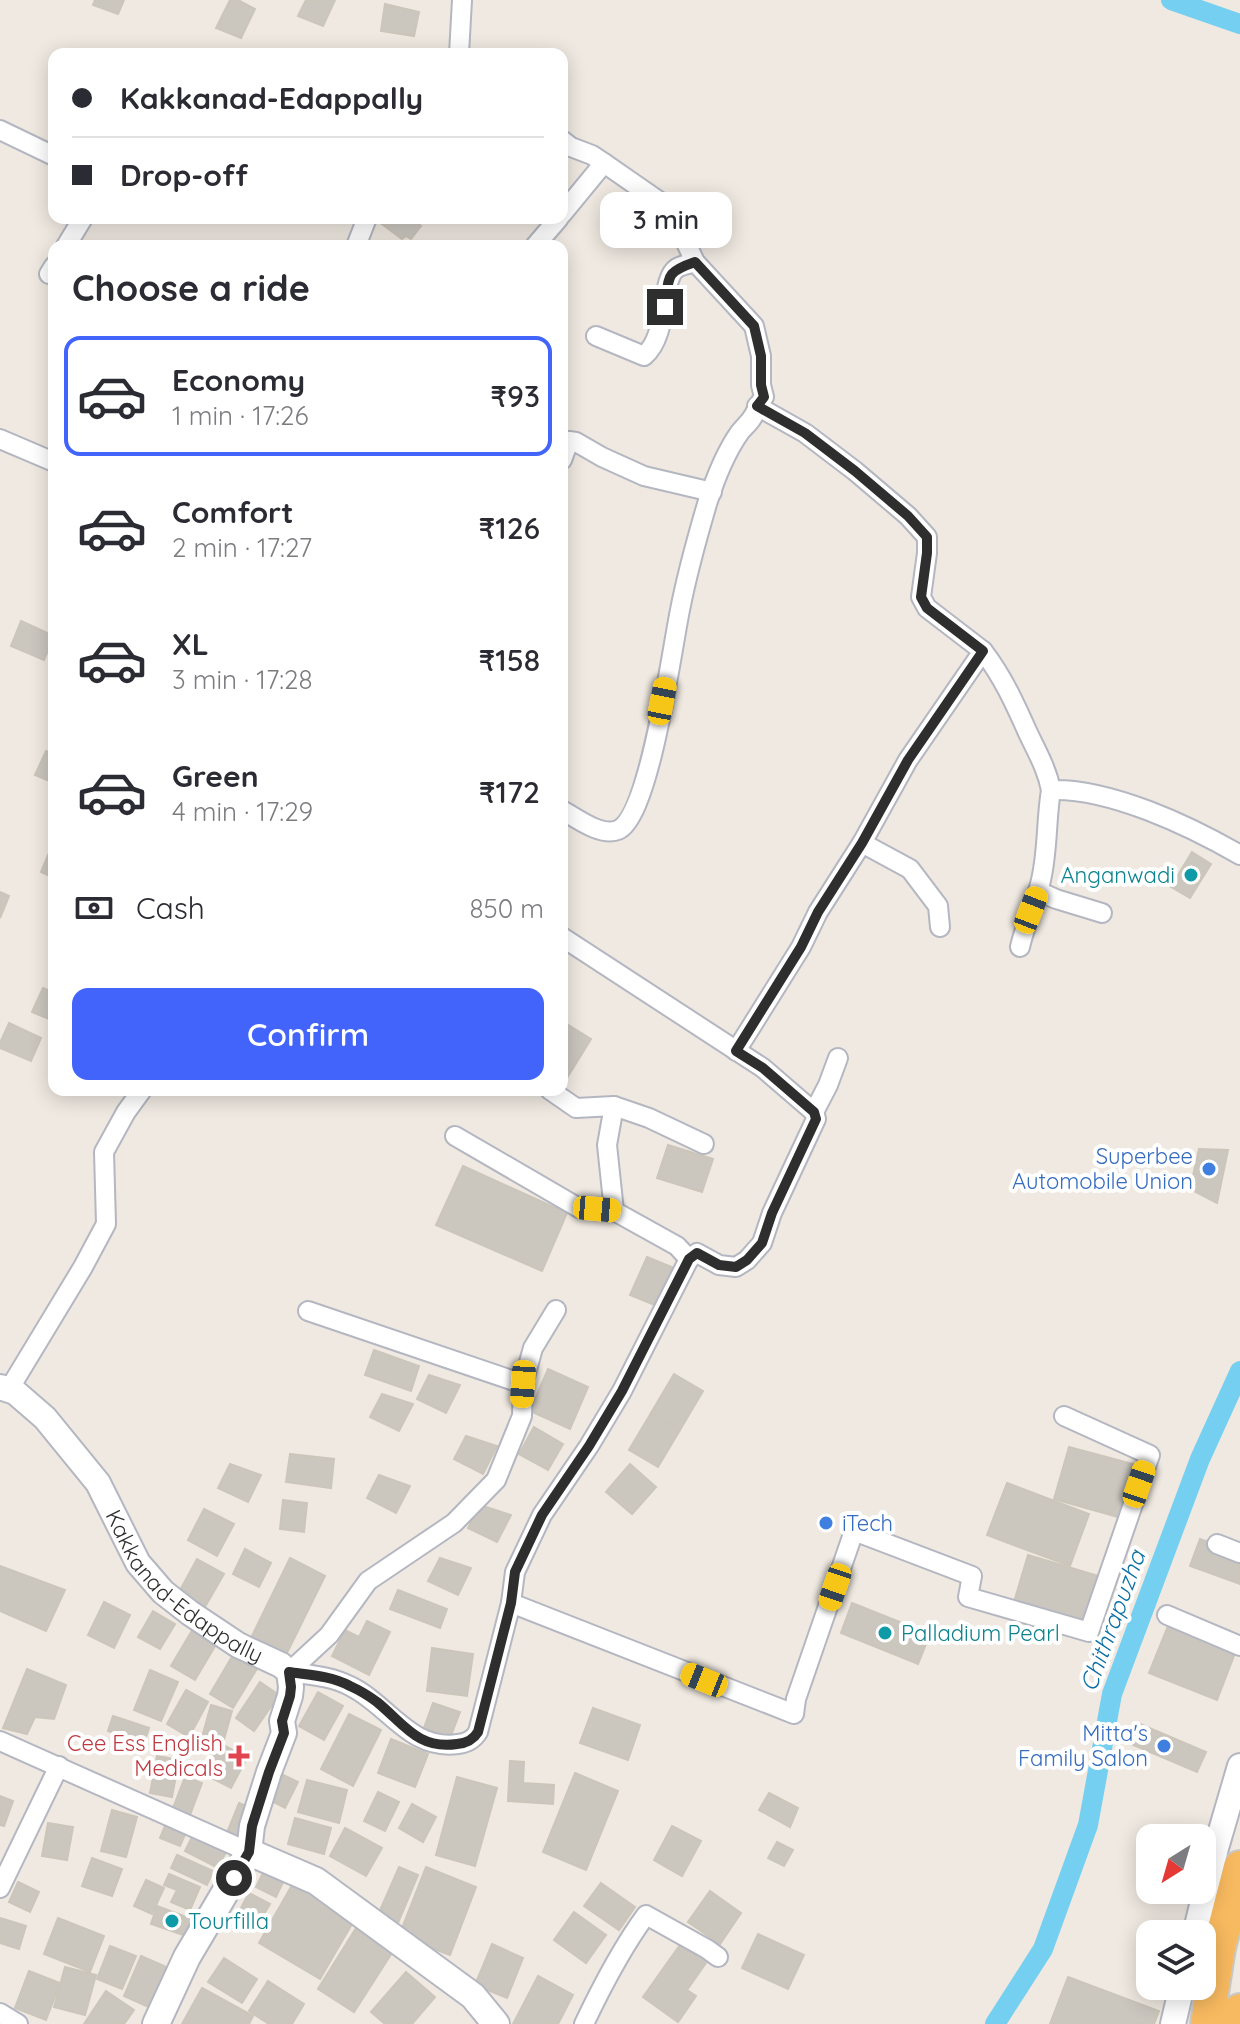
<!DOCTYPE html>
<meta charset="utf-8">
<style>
:root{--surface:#fff;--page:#f2f2f3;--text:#2b2b33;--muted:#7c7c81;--line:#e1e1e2;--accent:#4264fb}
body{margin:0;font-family:Quicksand,sans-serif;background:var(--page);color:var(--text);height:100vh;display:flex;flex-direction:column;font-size:30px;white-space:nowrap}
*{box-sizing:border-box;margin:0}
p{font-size:26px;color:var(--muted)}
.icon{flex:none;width:44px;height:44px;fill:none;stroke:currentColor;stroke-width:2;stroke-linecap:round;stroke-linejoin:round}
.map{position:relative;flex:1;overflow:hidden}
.side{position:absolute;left:48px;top:240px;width:520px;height:856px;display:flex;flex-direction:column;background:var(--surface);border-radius:16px;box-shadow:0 4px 20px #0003}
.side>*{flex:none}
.top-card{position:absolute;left:48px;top:48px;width:520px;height:176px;border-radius:16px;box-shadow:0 4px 20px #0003;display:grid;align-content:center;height:176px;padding:0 24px;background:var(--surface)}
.needle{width:52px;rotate:217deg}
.controls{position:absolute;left:1136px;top:1824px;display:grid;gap:16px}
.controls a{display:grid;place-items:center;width:80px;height:80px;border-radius:16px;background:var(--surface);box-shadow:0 4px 20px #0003;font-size:40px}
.end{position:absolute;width:36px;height:36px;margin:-18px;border:10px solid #2e2e2e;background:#fff;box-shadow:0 0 0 4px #fff}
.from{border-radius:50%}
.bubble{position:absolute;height:56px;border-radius:16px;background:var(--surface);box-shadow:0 4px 20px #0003;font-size:26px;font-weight:600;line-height:56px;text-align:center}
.car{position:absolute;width:24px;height:48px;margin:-24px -12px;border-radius:10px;box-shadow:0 0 6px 2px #0007;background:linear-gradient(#f5c518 24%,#345 0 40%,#f5c518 0 76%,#345 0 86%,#f5c518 0)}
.top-card b{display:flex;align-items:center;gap:28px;height:76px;font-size:30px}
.top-card b+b{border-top:2px solid var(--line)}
.top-card i{width:20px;height:20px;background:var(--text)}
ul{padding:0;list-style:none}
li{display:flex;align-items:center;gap:24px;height:120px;margin:0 16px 12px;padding:0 8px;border:4px solid transparent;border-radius:16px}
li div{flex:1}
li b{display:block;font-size:30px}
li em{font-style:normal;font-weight:600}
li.selected{border-color:var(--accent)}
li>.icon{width:72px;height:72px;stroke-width:1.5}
h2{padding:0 24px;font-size:36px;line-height:96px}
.pay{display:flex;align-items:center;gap:20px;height:88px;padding:0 24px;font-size:30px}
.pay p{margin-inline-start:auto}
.cta{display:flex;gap:16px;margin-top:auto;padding:16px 24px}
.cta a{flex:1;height:92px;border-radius:16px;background:var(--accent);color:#fff;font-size:32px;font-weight:600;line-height:92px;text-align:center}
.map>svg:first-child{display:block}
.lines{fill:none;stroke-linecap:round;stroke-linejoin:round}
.canal{stroke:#75cff0;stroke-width:20}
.building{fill:#cbc7bf;stroke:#cbc5ba;stroke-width:2}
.minor-casing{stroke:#b4b7c1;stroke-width:22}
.tertiary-casing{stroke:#b4b7c1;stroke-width:28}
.secondary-casing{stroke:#b4b7c1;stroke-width:30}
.trunk-casing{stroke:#c9c9c9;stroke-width:36}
.minor{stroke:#fff;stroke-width:18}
.tertiary{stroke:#fff;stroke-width:24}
.secondary{stroke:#fff;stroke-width:26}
.trunk{stroke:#f8ba60;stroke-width:32}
.route{stroke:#2e2e2e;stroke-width:10}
.culture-dot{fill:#0f9aa8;stroke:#fff;stroke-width:3}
.shop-dot{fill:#3f7fe0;stroke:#fff;stroke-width:3}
.health-dot{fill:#e0444e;stroke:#fff;stroke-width:3}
.labels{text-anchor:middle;stroke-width:8;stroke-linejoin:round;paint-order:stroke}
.culture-label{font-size:22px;fill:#0d838f;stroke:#fff;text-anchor:start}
.shop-label{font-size:22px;fill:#366cbe;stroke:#fff;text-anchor:end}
.street-label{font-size:22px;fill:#2e2e2e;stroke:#fff}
.health-label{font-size:22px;fill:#be3a42;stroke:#fff;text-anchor:end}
.water-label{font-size:24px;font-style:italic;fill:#0d6fa3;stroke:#fff}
</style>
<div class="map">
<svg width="1240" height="2024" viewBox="0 0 1240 2024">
<rect width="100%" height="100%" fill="#efe9e1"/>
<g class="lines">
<g class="canal">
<polyline points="1171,0 1240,24"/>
<polyline points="995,2024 1043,1949 1088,1825 1112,1694 1200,1459 1240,1371"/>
</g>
</g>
<g class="building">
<polygon points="95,0 124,0 118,14 93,5"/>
<polygon points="230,0 238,0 255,9 241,38 216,28"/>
<polygon points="306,0 335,0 323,26 298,16"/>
<polygon points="385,4 419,12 414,36 381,31"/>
<polygon points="418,218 415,221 421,226 411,239 406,236 402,239 375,219"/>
<polygon points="21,621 54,636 44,660 11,646"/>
<polygon points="46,751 54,755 54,783 35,775"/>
<polygon points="51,848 54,849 54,878 41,872"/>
<polygon points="1192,852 1211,864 1190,898 1171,887"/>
<polygon points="0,892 9,896 0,918"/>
<polygon points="43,988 54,993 54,1021 32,1012"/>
<polygon points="562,1021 591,1039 562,1086"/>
<polygon points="9,1023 41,1038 31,1061 0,1048 0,1043"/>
<polygon points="668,1145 713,1159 702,1192 657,1178"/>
<polygon points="1199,1149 1228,1150 1217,1203 1190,1189"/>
<polygon points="463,1166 567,1213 542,1271 436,1225"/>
<polygon points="647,1257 674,1268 657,1306 630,1295"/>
<polygon points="374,1350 419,1366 411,1391 365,1375"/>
<polygon points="548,1369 588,1387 570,1429 530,1411"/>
<polygon points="674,1374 703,1391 680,1430 651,1413"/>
<polygon points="429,1375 460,1385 446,1413 417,1399"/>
<polygon points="382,1394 413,1404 399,1431 370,1417"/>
<polygon points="651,1413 680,1430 658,1467 629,1450"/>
<polygon points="534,1427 563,1444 548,1470 519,1454"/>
<polygon points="466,1436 497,1446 483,1474 454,1459"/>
<polygon points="1069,1447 1140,1466 1125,1519 1054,1499"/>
<polygon points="290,1454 334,1459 331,1488 286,1482"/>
<polygon points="230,1464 261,1475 248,1502 218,1488"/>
<polygon points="630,1464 656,1487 632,1514 606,1492"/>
<polygon points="379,1475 410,1486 396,1513 367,1498"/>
<polygon points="1007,1483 1089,1514 1070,1566 987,1535"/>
<polygon points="283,1500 307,1503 304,1532 280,1529"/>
<polygon points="480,1505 511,1515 497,1542 468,1528"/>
<polygon points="204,1509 234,1524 217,1556 188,1540"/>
<polygon points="1200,1539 1240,1554 1240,1584 1190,1566"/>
<polygon points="245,1549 271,1563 259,1587 233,1574"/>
<polygon points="1028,1555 1098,1576 1084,1623 1014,1602"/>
<polygon points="290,1558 325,1576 286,1655 251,1638"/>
<polygon points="440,1558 471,1568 458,1595 428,1581"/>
<polygon points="197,1559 224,1574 205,1607 179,1592"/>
<polygon points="0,1566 65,1590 46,1631 0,1611"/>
<polygon points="398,1590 447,1609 440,1628 390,1609"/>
<polygon points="104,1602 130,1615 114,1648 88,1635"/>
<polygon points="852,1603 930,1634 918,1664 841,1633"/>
<polygon points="153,1611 175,1624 160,1649 138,1637"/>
<polygon points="367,1621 390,1632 369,1675 332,1656 345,1630 359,1637"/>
<polygon points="1168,1626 1235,1653 1217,1700 1149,1673"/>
<polygon points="194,1627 218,1641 195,1680 171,1666"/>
<polygon points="237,1648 261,1662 233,1708 210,1694"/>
<polygon points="432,1648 473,1654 467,1696 427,1691"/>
<polygon points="27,1669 66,1685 54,1719 35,1717 27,1734 3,1728"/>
<polygon points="150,1670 178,1682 161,1721 134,1710"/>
<polygon points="260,1682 279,1695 254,1731 236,1718"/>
<polygon points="186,1690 208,1702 189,1737 167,1724"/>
<polygon points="318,1692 343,1706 324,1740 299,1726"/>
<polygon points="433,1703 460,1712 450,1738 424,1728"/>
<polygon points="211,1705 232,1711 223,1743 202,1737"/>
<polygon points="593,1708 640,1725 628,1760 580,1743"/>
<polygon points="349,1714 381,1730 353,1786 321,1769"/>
<polygon points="113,1716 149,1728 143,1746 129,1741 126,1751 112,1746 116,1734 108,1731"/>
<polygon points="1140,1724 1206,1752 1197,1772 1131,1744"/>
<polygon points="391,1739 428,1754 415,1787 378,1773"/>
<polygon points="218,1742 247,1758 231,1788 202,1773"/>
<polygon points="157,1756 179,1760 172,1797 150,1793"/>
<polygon points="510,1761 524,1762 523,1783 554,1785 553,1804 508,1801"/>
<polygon points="279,1773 298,1782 285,1808 266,1798"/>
<polygon points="575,1773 618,1791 586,1870 543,1852"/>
<polygon points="185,1777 202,1783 190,1815 173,1808"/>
<polygon points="457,1777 497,1788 475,1866 436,1855"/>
<polygon points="307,1780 347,1790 339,1823 298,1812"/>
<polygon points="378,1792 399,1802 385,1831 364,1821"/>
<polygon points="769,1793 798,1808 790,1827 759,1810"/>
<polygon points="0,1796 13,1801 4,1826 0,1825"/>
<polygon points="239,1803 256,1810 240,1847 224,1840"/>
<polygon points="412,1804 436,1817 423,1842 399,1828"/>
<polygon points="112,1810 137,1817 126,1857 101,1851"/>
<polygon points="295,1818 331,1828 324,1854 288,1844"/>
<polygon points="167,1821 187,1830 180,1846 160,1838"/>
<polygon points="48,1823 73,1827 67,1860 42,1856"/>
<polygon points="672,1826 701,1841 682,1876 654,1860"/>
<polygon points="345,1828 382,1848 366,1876 330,1856"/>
<polygon points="194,1833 227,1850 218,1868 185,1851"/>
<polygon points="777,1842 793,1850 784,1866 768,1858"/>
<polygon points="177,1855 213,1871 207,1885 171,1868"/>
<polygon points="92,1858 122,1869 112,1896 82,1886"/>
<polygon points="399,1867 418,1875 398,1923 378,1915"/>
<polygon points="426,1867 476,1887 450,1955 399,1936"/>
<polygon points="265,1869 285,1878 276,1897 256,1887"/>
<polygon points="169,1874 200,1887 190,1910 171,1902 177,1890 164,1885"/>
<polygon points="146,1880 164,1888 152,1914 134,1906"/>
<polygon points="295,1880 356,1917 320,1979 259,1943"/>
<polygon points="18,1882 39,1892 30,1912 9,1902"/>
<polygon points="601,1883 635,1907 619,1930 584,1906"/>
<polygon points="710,1891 741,1913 720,1944 688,1922"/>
<polygon points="249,1893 270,1904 257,1926 237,1915"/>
<polygon points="157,1906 192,1919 186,1936 151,1924"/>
<polygon points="574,1912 606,1935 586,1963 554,1940"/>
<polygon points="0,1918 26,1926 19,1949 0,1943"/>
<polygon points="58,1918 104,1936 90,1972 44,1954"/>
<polygon points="358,1925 395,1948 354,2012 318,1989"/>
<polygon points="758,1934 804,1955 788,1989 742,1968"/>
<polygon points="492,1944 523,1958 507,1998 475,1985"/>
<polygon points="680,1945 706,1963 687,1990 696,1996 678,2022 643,1997"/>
<polygon points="110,1946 136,1956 122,1989 97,1979"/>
<polygon points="141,1956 171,1969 153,2009 124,1996"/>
<polygon points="224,1958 257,1979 242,2003 208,1982"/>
<polygon points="65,1967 96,1975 85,2015 54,2007"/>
<polygon points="29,1971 60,1983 46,2020 15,2008"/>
<polygon points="406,1972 435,1997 412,2024 385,2024 371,2012"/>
<polygon points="538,1976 573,1995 558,2024 513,2024"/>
<polygon points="1068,1977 1159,2011 1154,2024 1050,2024"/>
<polygon points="268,1981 304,2004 292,2024 269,2024 249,2011"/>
<polygon points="202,1988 253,2016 249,2024 182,2024"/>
<polygon points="106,1991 134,2010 124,2024 84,2024"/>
</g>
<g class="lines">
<g class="minor-casing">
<g id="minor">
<polyline points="459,54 462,0"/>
<polyline points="0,130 54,156"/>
<path d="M 562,140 L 571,147 L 592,155 L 604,163 L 666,206 L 676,221 L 695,262 L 754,326 L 761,356 L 761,385 L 764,397 C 758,404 757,411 752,418 C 749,423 744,427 740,432 C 725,453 715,479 707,504 C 697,538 687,574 680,610 C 672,648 650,816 618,830 C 601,837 576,818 562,810"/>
<polyline points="562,214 604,163"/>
<polyline points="66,246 83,218"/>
<polyline points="356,246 367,218"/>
<polyline points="535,246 559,218"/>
<polyline points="49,274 54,266"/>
<path d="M 596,336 L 644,356 C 670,334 659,280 677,268 C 682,265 690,264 695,262"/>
<polyline points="0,439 54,462"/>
<polyline points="562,460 569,441 576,442 602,457 644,476 712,492"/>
<path d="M 983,651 C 1003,677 1015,704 1028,733 C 1037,752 1047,769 1051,790 C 1110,788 1190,826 1240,855"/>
<polyline points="862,843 910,869 938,906 940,927"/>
<polyline points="1038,891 1056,899 1102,913"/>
<path d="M 1020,947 C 1025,924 1036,903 1041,880 C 1048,850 1046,820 1051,790"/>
<polyline points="736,1051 801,947 818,912 862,843 908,760 983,651 927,608 921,597 927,553 927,537 908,516 855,471 805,433 757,406"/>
<polyline points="550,1090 576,1108 614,1106 649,1118 704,1144"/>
<polyline points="614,1106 607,1145 614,1211 677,1246 689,1259"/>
<polyline points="814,1112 828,1085 838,1058"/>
<polyline points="455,1136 579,1208 614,1211"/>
<path d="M 556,1310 L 533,1348 L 523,1384 L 522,1416 L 496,1480 L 454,1523 L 368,1581 L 329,1635 L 289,1672 C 310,1675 331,1676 350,1686 C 388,1704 410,1751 458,1744 C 467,1743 473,1740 478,1732 L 511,1603 L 794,1714 L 796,1699 L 854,1531 L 972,1576 L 968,1597 L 1089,1632 L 1150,1455 L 1064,1416"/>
<polyline points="308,1311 523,1384"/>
<polyline points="8,1391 83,1267 106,1224 104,1152 126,1112 142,1090"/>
<polyline points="1217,1544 1240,1553"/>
<polyline points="511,1603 515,1572 542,1515 589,1446 622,1391 689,1259 697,1253 719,1265 736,1267 747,1260 762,1243 772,1213 816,1119 814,1112 763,1068 562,937"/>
<polyline points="1167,1615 1240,1646"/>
<polyline points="0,1741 249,1852"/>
<polyline points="0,1888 59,1766"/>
<polyline points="0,2013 18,2024"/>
<path d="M 584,2024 C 602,1986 621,1949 646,1915 L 707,1949 L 718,1957"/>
</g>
</g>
<g class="tertiary-casing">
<g id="tertiary">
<path id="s1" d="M 0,1387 L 15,1392 L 45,1418 L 98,1483 L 138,1563 L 163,1592 L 190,1613 L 238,1645 L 281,1665 L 289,1672 L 291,1687 L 290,1696 L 282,1721 L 284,1733 L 269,1772 L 252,1826 L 249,1852"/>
<polyline points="1195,1934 1216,1848 1240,1766"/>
<polyline points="1173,2024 1182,1986"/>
</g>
</g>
<g class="secondary-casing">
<polyline id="secondary" points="156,2024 187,1957 249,1852 316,1881 473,1996 496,2024"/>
</g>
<g class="trunk-casing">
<g id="trunk">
<polyline points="1207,2024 1219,1948 1240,1867"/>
<polyline points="1237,2024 1240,2010"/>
</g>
</g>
<use href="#minor" class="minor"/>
<use href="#tertiary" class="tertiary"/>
<use href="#secondary" class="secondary"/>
<use href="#trunk" class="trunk"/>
</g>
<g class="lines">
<path class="route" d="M 234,1878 L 249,1852 L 252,1826 L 269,1772 L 284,1733 L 282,1721 L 290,1696 L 291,1687 L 289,1672 C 310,1675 331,1676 350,1686 C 359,1690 369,1696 377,1702 C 404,1724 418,1750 457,1744 C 467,1743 473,1740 478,1732 L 511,1603 L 515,1572 L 542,1515 L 589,1446 L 622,1391 L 689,1259 L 697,1253 L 719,1265 L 736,1267 L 747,1260 L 762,1243 L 772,1213 L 816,1119 L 814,1112 L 763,1068 L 736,1051 L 801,947 L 818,912 L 862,843 L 908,760 L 983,651 L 927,608 L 921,597 L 927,553 L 927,537 L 908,516 L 855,471 L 805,433 L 757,406 L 764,397 L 761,385 L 761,356 L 754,326 L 695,262 C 663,273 670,277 665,307"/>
</g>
<g class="culture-dot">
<circle cx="1191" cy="875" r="8"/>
<circle cx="885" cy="1633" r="8"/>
<circle cx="172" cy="1921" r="8"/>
</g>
<g class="shop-dot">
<circle cx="1209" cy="1169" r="8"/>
<circle cx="826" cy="1523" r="8"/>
<circle cx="1164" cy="1746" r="8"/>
</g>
<path class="health-dot" d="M235 1744h8v8h8v8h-8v8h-8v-8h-8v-8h8z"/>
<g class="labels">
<g class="culture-label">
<text x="1175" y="883" text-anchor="end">Anganwadi</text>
<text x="901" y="1641">Palladium Pearl</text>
<text x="188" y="1929">Tourfilla</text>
</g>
<g class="shop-label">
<text x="1193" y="1164">Superbee<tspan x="1193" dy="25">Automobile Union</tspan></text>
<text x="842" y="1531" text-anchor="start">iTech</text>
<text x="1148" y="1741">Mitta's<tspan x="1148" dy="25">Family Salon</tspan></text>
</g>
<g class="street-label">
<text dy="8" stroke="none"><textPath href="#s1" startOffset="278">Kakkanad-Edappally</textPath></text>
</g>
<g class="health-label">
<text x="223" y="1751">Cee Ess English<tspan x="223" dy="25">Medicals</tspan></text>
</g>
<g class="water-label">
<text transform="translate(1113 1621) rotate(-70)" y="8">Chithrapuzha</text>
</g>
</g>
</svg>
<div class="controls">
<a><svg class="needle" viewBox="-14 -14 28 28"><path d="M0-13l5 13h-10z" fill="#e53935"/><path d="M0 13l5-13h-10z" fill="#7c7c81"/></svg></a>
<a><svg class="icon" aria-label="layers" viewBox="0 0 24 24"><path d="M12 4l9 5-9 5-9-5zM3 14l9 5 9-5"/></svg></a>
</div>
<i class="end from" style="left:234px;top:1878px"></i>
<i class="end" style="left:665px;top:307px"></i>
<div class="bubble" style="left:600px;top:192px;width:132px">3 min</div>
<i class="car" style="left:662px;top:701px;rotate:11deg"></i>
<i class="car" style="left:1031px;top:910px;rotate:21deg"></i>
<i class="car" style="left:597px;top:1209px;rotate:95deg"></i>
<i class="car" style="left:523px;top:1384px;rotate:184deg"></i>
<i class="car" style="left:1139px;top:1484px;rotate:19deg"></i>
<i class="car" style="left:835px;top:1587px;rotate:199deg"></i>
<i class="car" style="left:704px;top:1680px;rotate:292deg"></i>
<div class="top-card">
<b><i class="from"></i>Kakkanad-Edappally</b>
<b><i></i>Drop-off</b>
</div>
<section class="side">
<h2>Choose a ride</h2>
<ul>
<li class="selected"><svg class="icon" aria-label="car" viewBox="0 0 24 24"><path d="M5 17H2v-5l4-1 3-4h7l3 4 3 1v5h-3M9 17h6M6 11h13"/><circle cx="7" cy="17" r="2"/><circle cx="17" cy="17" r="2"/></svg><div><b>Economy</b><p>1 min · 17:26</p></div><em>₹93</em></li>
<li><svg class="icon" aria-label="car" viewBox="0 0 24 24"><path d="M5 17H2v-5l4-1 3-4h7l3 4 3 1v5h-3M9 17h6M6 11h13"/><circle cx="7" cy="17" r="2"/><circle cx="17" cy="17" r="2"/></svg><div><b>Comfort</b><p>2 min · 17:27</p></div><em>₹126</em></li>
<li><svg class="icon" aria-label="car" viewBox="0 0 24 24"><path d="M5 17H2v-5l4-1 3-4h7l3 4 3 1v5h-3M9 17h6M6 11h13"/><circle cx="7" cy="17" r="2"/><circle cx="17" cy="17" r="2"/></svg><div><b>XL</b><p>3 min · 17:28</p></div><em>₹158</em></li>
<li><svg class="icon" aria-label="car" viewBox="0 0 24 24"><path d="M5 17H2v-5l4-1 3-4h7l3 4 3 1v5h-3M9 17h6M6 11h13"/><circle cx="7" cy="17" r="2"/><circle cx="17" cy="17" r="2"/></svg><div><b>Green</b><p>4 min · 17:29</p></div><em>₹172</em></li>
</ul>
<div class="pay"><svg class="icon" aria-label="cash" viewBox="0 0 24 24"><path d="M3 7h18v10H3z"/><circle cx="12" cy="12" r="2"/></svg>Cash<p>850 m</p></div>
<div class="cta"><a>Confirm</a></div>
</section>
</div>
